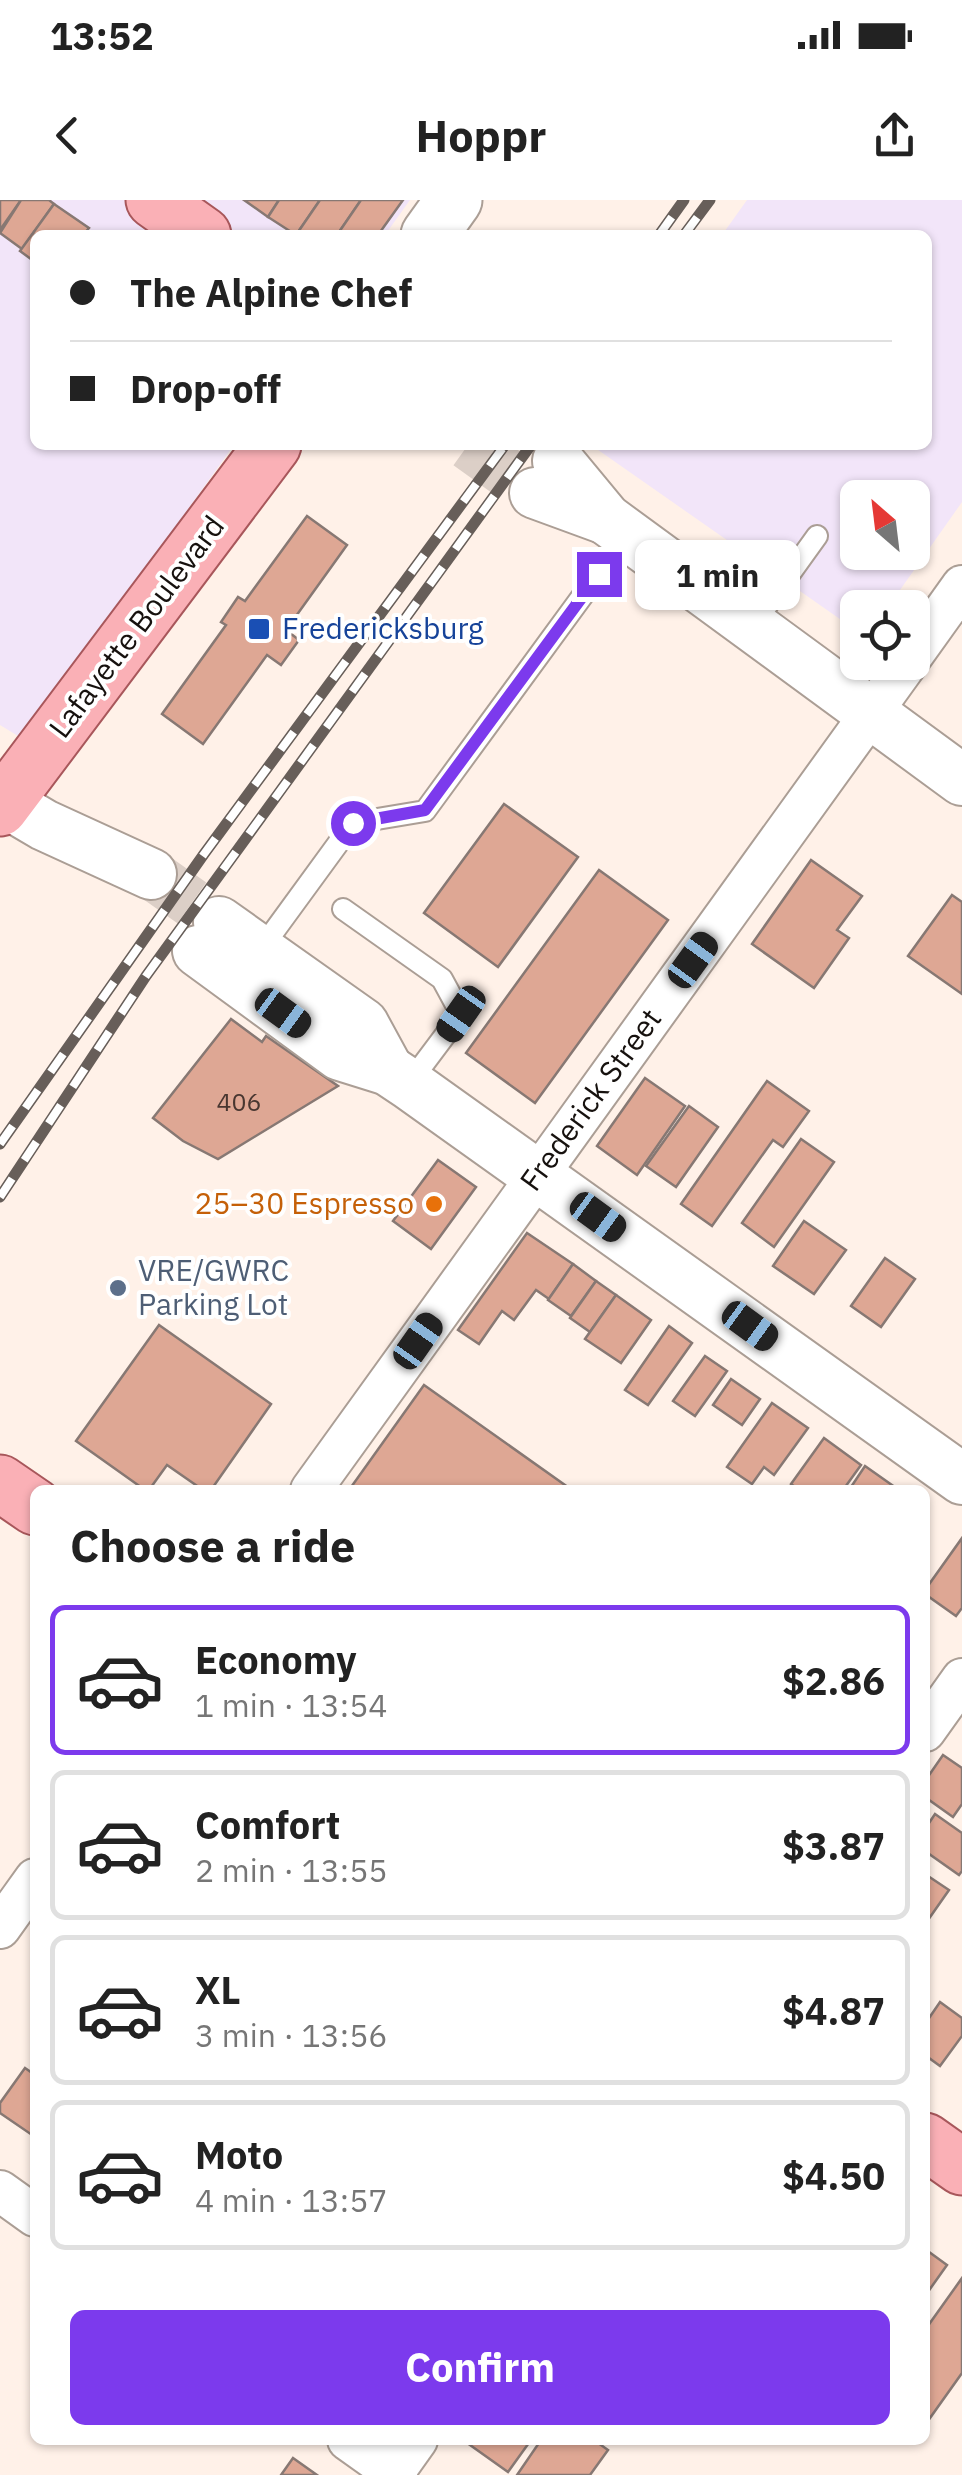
<!DOCTYPE html>
<meta charset="utf-8">
<style>
:root{--surface:#fff;--page:#f2f2f2;--text:#222;--muted:#767676;--line:#e0e0e0;--accent:#7c3aed}
body{margin:0;font-family:"IBM Plex Sans",sans-serif;background:var(--page);color:var(--text);height:100vh;display:flex;flex-direction:column;font-size:38px;white-space:nowrap}
*{box-sizing:border-box;margin:0}
p{font-size:32px;color:var(--muted)}
.icon{flex:none;width:55px;height:55px;fill:none;stroke:currentColor;stroke-width:2;stroke-linecap:round;stroke-linejoin:round}
.map{position:relative;flex:1;overflow:hidden}
.panel{position:absolute;left:30px;top:1285px;width:900px;height:960px;display:flex;flex-direction:column;background:var(--surface);border-radius:15px;box-shadow:0 2px 8px #0004}
.panel>*{flex:none}
.hud{position:absolute;left:30px;top:30px;width:902px;height:220px;border-radius:15px;box-shadow:0 2px 8px #0004;display:grid;align-content:center;height:220px;padding:0 40px;background:var(--surface)}
.needle{width:65px;rotate:332deg}
.buttons{position:absolute;left:840px;top:280px;display:grid;gap:20px}
.buttons a{display:grid;place-items:center;width:90px;height:90px;border-radius:15px;background:var(--surface);box-shadow:0 2px 8px #0004;font-size:50px}
.end{position:absolute;width:45px;height:45px;margin:-22px;border:12px solid #7c3aed;background:#fff;box-shadow:0 0 0 5px #fff}
.from{border-radius:50%}
.bubble{position:absolute;height:70px;border-radius:15px;background:var(--surface);box-shadow:0 2px 8px #0004;font-size:32px;font-weight:800;line-height:70px;text-align:center}
.car{position:absolute;width:30px;height:60px;margin:-30px -15px;border-radius:12px;box-shadow:0 0 8px 2px #0007;background:linear-gradient(#222 24%,#8ab4d8 0 40%,#222 0 76%,#8ab4d8 0 86%,#222 0)}
.hud b{display:flex;align-items:center;gap:35px;height:95px;font-size:38px}
.hud b+b{border-top:2px solid var(--line)}
.hud i{width:25px;height:25px;background:var(--text)}
ul{padding:0;list-style:none}
li{display:flex;align-items:center;gap:30px;height:150px;margin:0 20px 15px;padding:0 20px;border:5px solid var(--line);border-radius:15px}
li div{flex:1}
li b{display:block;font-size:38px}
li em{font-style:normal;font-weight:800}
li.active{border-color:var(--accent)}
li>.icon{width:90px;height:90px;stroke-width:1.5}
h2{padding:0 40px;font-size:45px;line-height:120px}
.primary-button{display:flex;gap:20px;margin-top:auto;padding:20px 40px}
.primary-button a{flex:1;height:115px;border-radius:15px;background:var(--accent);color:#fff;font-size:40px;font-weight:800;line-height:115px;text-align:center}
.status{display:flex;justify-content:space-between;align-items:center;height:70px;padding:0 50px;background:var(--surface);direction:ltr}
.status svg{height:28px;fill:currentColor}
header{display:flex;justify-content:space-between;align-items:center;height:130px;padding:0 40px;background:var(--surface);font-size:45px;font-weight:800}
.map>svg:first-child{display:block}
.commercial{fill:#f2e5f9;fill-rule:evenodd}
.building{fill:#dea794;stroke:#877873;stroke-width:2.5}
.lines{fill:none;stroke-linecap:round;stroke-linejoin:round}
.tertiary-tunnel{stroke:#dccfc7;stroke-width:50;stroke-dasharray:50 25;stroke-linecap:butt}
.service-casing{stroke:#ab9e95;stroke-width:24}
.minor-casing{stroke:#ab9e95;stroke-width:44}
.tertiary-casing{stroke:#ab9e95;stroke-width:54}
.secondary-casing{stroke:#ab9e95;stroke-width:59}
.primary-casing{stroke:#a8575b;stroke-width:59}
.service{stroke:#fff;stroke-width:20}
.minor{stroke:#fff;stroke-width:40}
.tertiary{stroke:#fff;stroke-width:50}
.secondary{stroke:#fff;stroke-width:55}
.primary{stroke:#fab0b6;stroke-width:55}
.rail-casing{stroke:#675e59;stroke-width:11}
.rail{stroke:#fff;stroke-width:8;stroke-dasharray:22;stroke-linecap:butt}
.route{stroke:#7c3aed;stroke-width:12}
.transit-dot{fill:#1a4fb4;stroke:#fff;stroke-width:4}
.food-dot{fill:#e8710a;stroke:#fff;stroke-width:4}
.service-dot{fill:#5c6f8a;stroke:#fff;stroke-width:4}
.labels{text-anchor:middle;stroke-width:8;stroke-linejoin:round;paint-order:stroke}
.number-label{font-size:25px;fill:#483630}
.street-label{font-size:30px;fill:#16110e;stroke:#fff}
.transit-label{font-size:30px;fill:#164399;stroke:#fff;text-anchor:start}
.food-label{font-size:30px;fill:#c56008;stroke:#fff;text-anchor:end}
.service-label{font-size:30px;fill:#4e5e75;stroke:#fff;text-anchor:start}
</style>
<div class="status"><b>13:52</b><svg viewBox="0 0 49 12"><path d="M0 12V9h3v3zM5 12V6h3v6zM10 12V3h3v9zM15 12V0h3v12zM26 1h20v11H26zM47 4h2v5h-2z"/></svg></div>
<header><svg class="icon" aria-label="back" viewBox="0 0 24 24"><path d="M15 5l-7 7 7 7"/></svg>Hoppr<svg class="icon" aria-label="share" viewBox="0 0 24 24"><path d="M12 15V3M7 8l5-5 5 5M5 13v7h14v-7"/></svg></header>
<div class="map">
<svg width="962" height="2275" viewBox="0 0 962 2275">
<rect width="100%" height="100%" fill="#fff1e8"/>
<g class="commercial">
<polygon points="0,0 410,0 385,35 35,35 35,245 234,245 23,539 0,525"/>
<path d="M 747,0 L 962,0 L 962,302 L 888,407 L 858,408 L 857,431 L 591,245 L 928,245 L 928,35 L 722,35 ZM 858,298 L 912,298 L 912,352 L 858,352 Z"/>
</g>
<g class="building">
<polygon points="0,0 21,0 0,30"/>
<polygon points="21,0 49,0 54,4 22,49 0,33"/>
<polygon points="244,0 279,0 268,17"/>
<polygon points="279,0 320,0 296,35 268,17"/>
<polygon points="320,0 361,0 337,35 296,35"/>
<polygon points="361,0 403,0 378,35 337,35"/>
<polygon points="54,4 89,28 83,35 35,35 35,62 20,51"/>
<polygon points="307,316 347,345 286,430 299,440 281,465 267,455 203,544 162,514 226,425 221,422 238,397 245,401"/>
<polygon points="504,604 578,657 498,767 424,713"/>
<polygon points="811,660 862,696 837,730 849,738 814,788 752,744"/>
<polygon points="599,670 668,720 535,903 466,853"/>
<polygon points="952,695 962,702 962,794 908,756"/>
<polygon points="231,819 262,842 266,836 338,886 218,959 183,941 153,918"/>
<polygon points="645,878 685,906 637,975 597,946"/>
<polygon points="767,881 809,911 783,947 773,940 712,1026 681,1004"/>
<polygon points="689,906 718,927 676,987 646,966"/>
<polygon points="801,939 834,962 774,1047 742,1023"/>
<polygon points="438,960 476,987 431,1049 393,1021"/>
<polygon points="804,1021 846,1050 814,1094 773,1066"/>
<polygon points="527,1033 573,1064 549,1099 536,1090 514,1120 502,1111 479,1144 458,1130"/>
<polygon points="885,1058 915,1079 881,1127 851,1106"/>
<polygon points="573,1064 596,1081 571,1116 548,1100"/>
<polygon points="596,1081 616,1095 590,1132 570,1118"/>
<polygon points="616,1095 651,1120 621,1163 585,1139"/>
<polygon points="159,1125 271,1204 211,1290 203,1290 167,1265 149,1290 145,1290 76,1241"/>
<polygon points="669,1126 692,1143 648,1205 625,1190"/>
<polygon points="705,1156 727,1171 695,1216 673,1201"/>
<polygon points="731,1179 760,1199 742,1225 713,1205"/>
<polygon points="424,1185 572,1290 349,1290"/>
<polygon points="772,1203 808,1228 774,1275 764,1267 752,1284 727,1267"/>
<polygon points="824,1238 861,1265 843,1290 799,1290 791,1284"/>
<polygon points="865,1266 899,1290 849,1290"/>
<polygon points="962,1338 962,1408 956,1416 925,1394 925,1390"/>
<polygon points="943,1555 962,1568 962,1604 953,1617 925,1597 925,1581"/>
<polygon points="935,1614 962,1633 962,1671 959,1675 925,1651 925,1629"/>
<polygon points="925,1674 949,1690 928,1720 925,1718"/>
<polygon points="940,1802 962,1818 962,1836 940,1866 925,1855 925,1824"/>
<polygon points="25,1868 35,1875 35,1937 0,1913 0,1903"/>
<polygon points="925,2049 947,2065 925,2096"/>
<polygon points="962,2078 962,2173 925,2225 925,2130"/>
<polygon points="463,2240 531,2240 508,2272"/>
<polygon points="541,2240 594,2240 608,2250 590,2275 517,2275"/>
<polygon points="293,2258 317,2275 281,2275"/>
</g>
<g class="lines">
<g class="tertiary-tunnel">
<polyline points="468,245 535,293"/>
<polyline points="151,674 219,722"/>
</g>
<g class="service-casing">
<g id="service">
<polyline points="753,425 817,336"/>
<polyline points="343,709 442,779 461,814 410,882"/>
<polyline points="261,749 353,623 425,611 627,335"/>
</g>
</g>
<g class="minor-casing">
<g id="minor">
<polyline points="912,456 962,386"/>
<polyline points="311,1290 908,462"/>
<polyline points="925,1531 962,1479"/>
<polyline points="0,1728 35,1679"/>
<polyline points="0,1991 35,2016"/>
<polyline points="348,2240 397,2275"/>
<polyline points="392,2275 417,2240"/>
</g>
</g>
<g class="tertiary-casing">
<g id="tertiary">
<polyline points="558,261 606,319 962,580"/>
<polyline points="535,293 606,319"/>
<polyline points="5,602 44,625 151,674"/>
<polyline points="219,722 363,824 388,870"/>
<polyline points="198,751 340,855 388,870 409,884 962,1279"/>
</g>
</g>
<g class="secondary-casing">
<polyline id="secondary" points="429,35 454,0"/>
</g>
<g class="primary-casing">
<g id="primary">
<polyline points="154,0 203,35"/>
<polyline points="0,608 273,245"/>
<polyline points="0,1283 35,1307"/>
<polyline points="925,1941 962,1967"/>
</g>
</g>
<use href="#service" class="service"/>
<use href="#minor" class="minor"/>
<use href="#tertiary" class="tertiary"/>
<use href="#secondary" class="secondary"/>
<use href="#primary" class="primary"/>
<g class="rail-casing">
<g id="rail">
<polyline points="659,35 684,0"/>
<polyline points="684,35 710,0"/>
<polyline points="0,944 204,654 505,245"/>
<polyline points="0,997 146,776 531,245"/>
</g>
</g>
<use href="#rail" class="rail"/>
</g>
<g class="lines">
<polyline class="route" points="353,623 425,610 599,374"/>
</g>
<rect class="transit-dot" x="247" y="417" width="24" height="24" rx="5"/>
<circle class="food-dot" cx="434" cy="1004" r="10"/>
<circle class="service-dot" cx="118" cy="1088" r="10"/>
<g class="labels">
<g class="number-label">
<text x="239" y="911">406</text>
</g>
<g class="street-label">
<text transform="translate(137 427) rotate(-53)" y="10">Lafayette Boulevard</text>
<text transform="translate(591 900) rotate(-54)" y="10">Frederick Street</text>
</g>
<g class="transit-label">
<text x="282" y="439">Fredericksburg</text>
</g>
<g class="food-label">
<text x="414" y="1014">25–30 Espresso</text>
</g>
<g class="service-label">
<text x="138" y="1081">VRE/GWRC<tspan x="138" dy="34">Parking Lot</tspan></text>
</g>
</g>
</svg>
<div class="buttons">
<a><svg class="needle" viewBox="-14 -14 28 28"><path d="M0-13l5 13h-10z" fill="#e53935"/><path d="M0 13l5-13h-10z" fill="#767676"/></svg></a>
<a><svg class="icon" aria-label="locate" viewBox="0 0 24 24"><circle cx="12" cy="12" r="6"/><path d="M12 2v4M12 18v4M2 12h4M18 12h4"/></svg></a>
</div>
<i class="end from" style="left:353px;top:623px"></i>
<i class="end" style="left:599px;top:374px"></i>
<div class="bubble" style="left:635px;top:340px;width:165px">1 min</div>
<i class="car" style="left:693px;top:760px;rotate:36deg"></i>
<i class="car" style="left:283px;top:813px;rotate:126deg"></i>
<i class="car" style="left:461px;top:814px;rotate:215deg"></i>
<i class="car" style="left:598px;top:1017px;rotate:126deg"></i>
<i class="car" style="left:750px;top:1126px;rotate:126deg"></i>
<i class="car" style="left:418px;top:1141px;rotate:35deg"></i>
<div class="hud">
<b><i class="from"></i>The Alpine Chef</b>
<b><i></i>Drop-off</b>
</div>
<section class="panel">
<h2>Choose a ride</h2>
<ul>
<li class="active"><svg class="icon" aria-label="car" viewBox="0 0 24 24"><path d="M5 17H2v-5l4-1 3-4h7l3 4 3 1v5h-3M9 17h6M6 11h13"/><circle cx="7" cy="17" r="2"/><circle cx="17" cy="17" r="2"/></svg><div><b>Economy</b><p>1 min · 13:54</p></div><em>$2.86</em></li>
<li><svg class="icon" aria-label="car" viewBox="0 0 24 24"><path d="M5 17H2v-5l4-1 3-4h7l3 4 3 1v5h-3M9 17h6M6 11h13"/><circle cx="7" cy="17" r="2"/><circle cx="17" cy="17" r="2"/></svg><div><b>Comfort</b><p>2 min · 13:55</p></div><em>$3.87</em></li>
<li><svg class="icon" aria-label="car" viewBox="0 0 24 24"><path d="M5 17H2v-5l4-1 3-4h7l3 4 3 1v5h-3M9 17h6M6 11h13"/><circle cx="7" cy="17" r="2"/><circle cx="17" cy="17" r="2"/></svg><div><b>XL</b><p>3 min · 13:56</p></div><em>$4.87</em></li>
<li><svg class="icon" aria-label="car" viewBox="0 0 24 24"><path d="M5 17H2v-5l4-1 3-4h7l3 4 3 1v5h-3M9 17h6M6 11h13"/><circle cx="7" cy="17" r="2"/><circle cx="17" cy="17" r="2"/></svg><div><b>Moto</b><p>4 min · 13:57</p></div><em>$4.50</em></li>
</ul>
<div class="primary-button"><a>Confirm</a></div>
</section>
</div>
